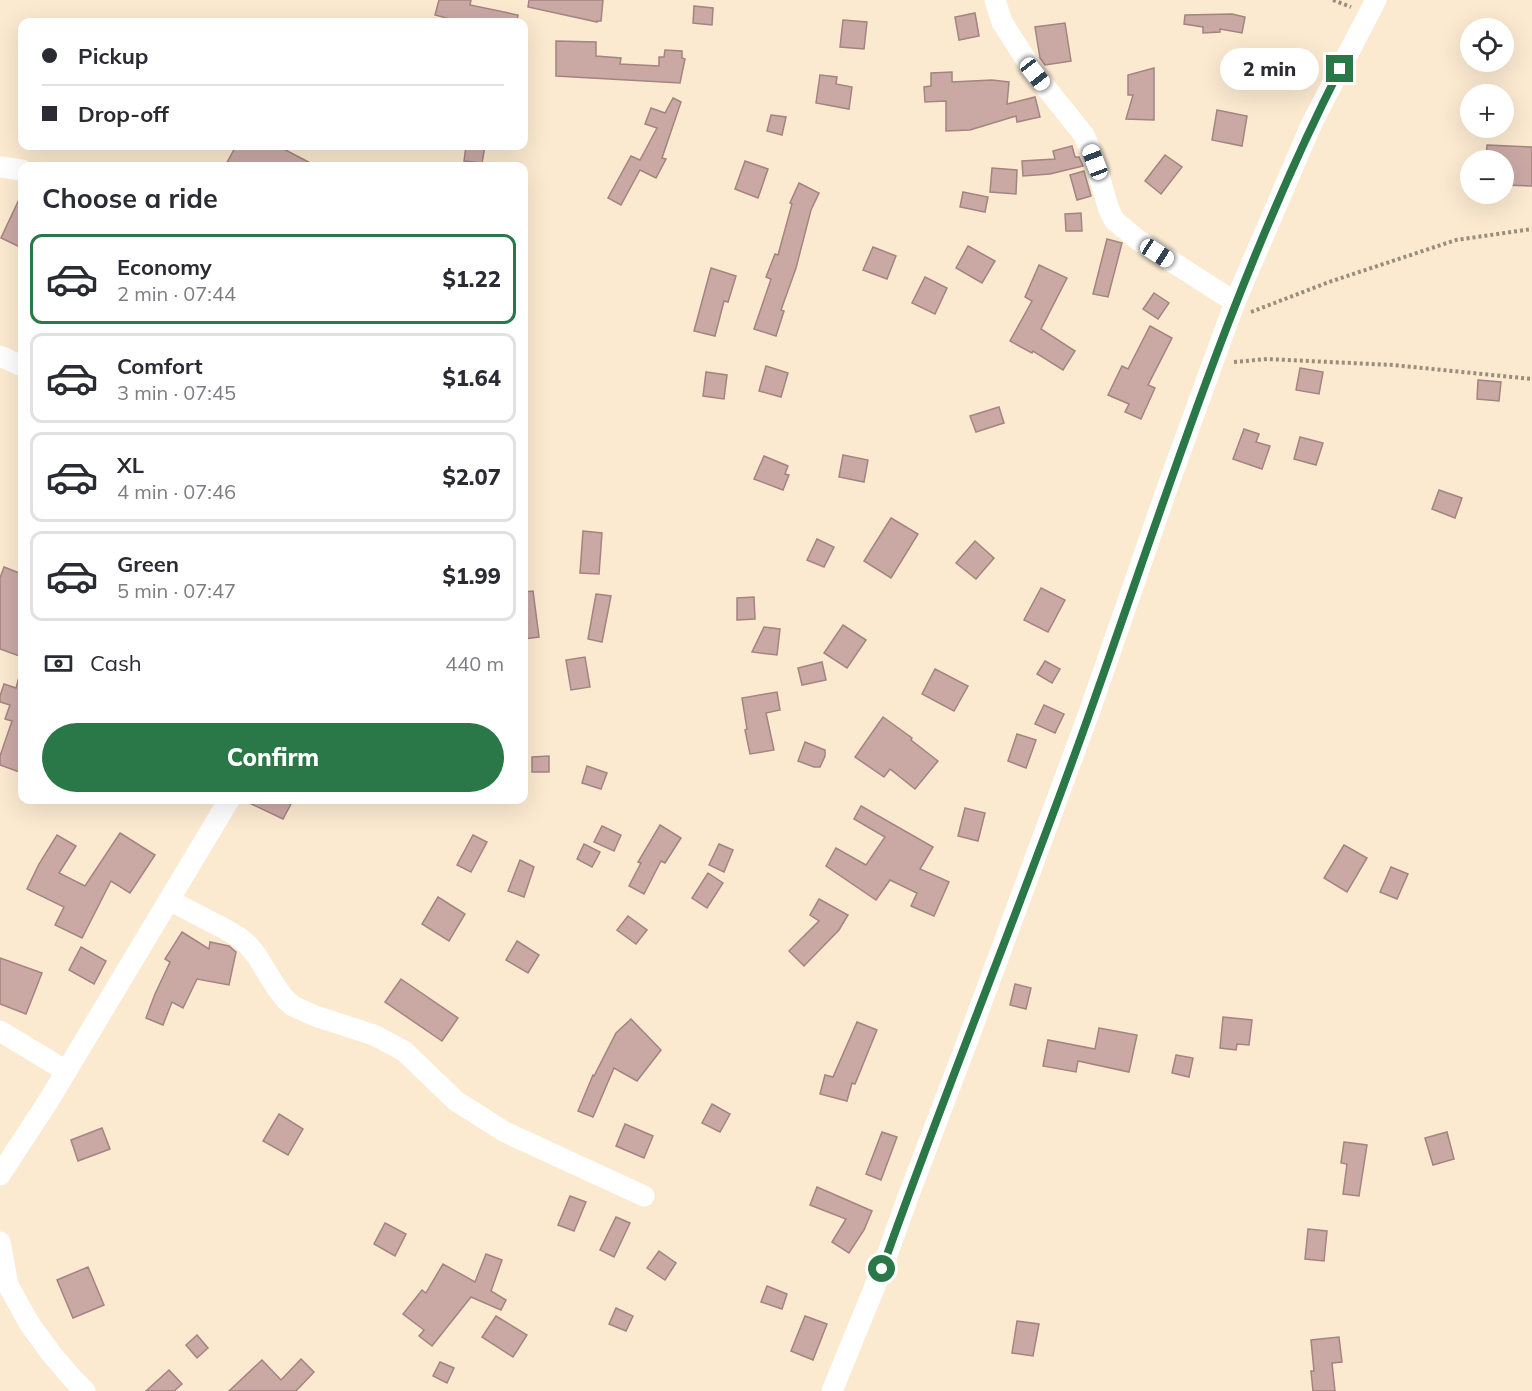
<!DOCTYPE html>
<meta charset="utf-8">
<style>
:root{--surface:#fff;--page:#f7f7f7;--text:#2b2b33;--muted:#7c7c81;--line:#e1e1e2;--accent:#2a7848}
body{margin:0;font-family:Mulish,sans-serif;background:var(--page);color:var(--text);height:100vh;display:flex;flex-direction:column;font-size:22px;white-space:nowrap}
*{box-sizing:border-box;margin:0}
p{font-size:20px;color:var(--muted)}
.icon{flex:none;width:33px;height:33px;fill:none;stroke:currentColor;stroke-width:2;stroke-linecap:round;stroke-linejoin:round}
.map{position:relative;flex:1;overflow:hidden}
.drawer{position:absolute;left:18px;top:162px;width:510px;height:642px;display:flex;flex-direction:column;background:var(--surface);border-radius:12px;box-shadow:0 6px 24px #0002}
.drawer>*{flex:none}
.banner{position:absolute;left:18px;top:18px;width:510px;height:132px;border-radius:12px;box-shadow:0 6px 24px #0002;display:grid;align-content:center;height:132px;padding:0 24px;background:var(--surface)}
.controls{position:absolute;left:1460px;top:18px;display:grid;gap:12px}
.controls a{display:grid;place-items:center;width:54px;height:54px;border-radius:50%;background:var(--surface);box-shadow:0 6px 24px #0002;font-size:30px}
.end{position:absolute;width:27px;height:27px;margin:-14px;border:8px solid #2a7848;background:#fff;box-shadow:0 0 0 3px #fff}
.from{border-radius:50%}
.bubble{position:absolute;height:42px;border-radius:21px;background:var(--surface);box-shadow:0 6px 24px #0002;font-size:20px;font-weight:800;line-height:42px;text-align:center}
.car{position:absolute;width:18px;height:36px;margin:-18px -9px;border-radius:8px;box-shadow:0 0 4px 2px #0007;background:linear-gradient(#fff 24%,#345 0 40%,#fff 0 76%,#345 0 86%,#fff 0)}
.banner b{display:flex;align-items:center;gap:21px;height:57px;font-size:22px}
.banner b+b{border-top:2px solid var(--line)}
.banner i{width:15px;height:15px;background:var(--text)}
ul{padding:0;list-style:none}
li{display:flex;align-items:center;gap:18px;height:90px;margin:0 12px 9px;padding:0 12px;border:3px solid var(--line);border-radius:12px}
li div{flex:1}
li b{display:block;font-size:22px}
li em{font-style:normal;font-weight:800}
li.on{border-color:var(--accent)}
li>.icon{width:54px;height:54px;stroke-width:1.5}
h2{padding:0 24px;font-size:27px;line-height:72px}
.pay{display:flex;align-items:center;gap:15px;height:66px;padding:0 24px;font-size:22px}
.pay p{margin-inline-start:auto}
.action{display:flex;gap:12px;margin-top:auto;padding:12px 24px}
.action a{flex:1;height:69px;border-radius:36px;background:var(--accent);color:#fff;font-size:24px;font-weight:800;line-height:69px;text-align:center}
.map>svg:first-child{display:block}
.building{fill:#caa9a5;stroke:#a38480;stroke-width:1.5}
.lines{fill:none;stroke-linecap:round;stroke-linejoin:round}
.path{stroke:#9a8d7b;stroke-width:4;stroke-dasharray:3 3;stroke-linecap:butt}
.street{stroke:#fff;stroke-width:21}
.route{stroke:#2a7848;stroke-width:8}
</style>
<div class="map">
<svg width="1532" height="1391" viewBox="0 0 1532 1391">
<rect width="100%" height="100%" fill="#fbead0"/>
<g class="building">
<polygon points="439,0 471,0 470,5 518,15 517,22 461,22 435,15"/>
<polygon points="529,0 603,0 601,21 597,21 597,22 528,7"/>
<polygon points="694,6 713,8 712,25 693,23"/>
<polygon points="975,13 979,36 959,40 955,17"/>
<polygon points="1232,14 1245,17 1242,33 1220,29 1220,32 1203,33 1203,27 1184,24 1185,15"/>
<polygon points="843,20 867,22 864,49 840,47"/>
<polygon points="1065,23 1071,61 1045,65 1040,58 1035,27"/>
<polygon points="556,41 596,42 596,56 621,58 620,64 659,66 659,57 664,57 665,50 682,51 682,58 685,59 680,83 556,76"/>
<polygon points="1154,68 1154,120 1126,119 1133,95 1128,95 1128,75"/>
<polygon points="952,72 952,82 992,80 1009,82 1007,104 1035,97 1040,117 1017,122 1016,116 970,130 946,131 946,101 925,102 924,87 931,86 931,73"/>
<polygon points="820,75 837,77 836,84 852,87 849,109 816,103"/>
<polygon points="673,98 681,102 662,158 666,159 656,178 640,170 621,205 608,198 631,156 640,160 657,128 645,124 651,108 665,113"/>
<polygon points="1217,110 1247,116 1242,146 1212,140"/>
<polygon points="771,115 786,117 782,135 767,131"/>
<polygon points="1487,145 1532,147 1532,186 1503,185 1503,160 1486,160"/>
<polygon points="236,146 278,146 316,166 225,166"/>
<polygon points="466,146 485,146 482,163 464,161"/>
<polygon points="1072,146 1075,157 1079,157 1083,166 1050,174 1023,176 1022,161 1055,159 1053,151"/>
<polygon points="1165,155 1182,167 1161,194 1145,181"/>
<polygon points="745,161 768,169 758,198 735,189"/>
<polygon points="992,168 1017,170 1016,194 990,192"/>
<polygon points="1084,171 1091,196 1077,200 1070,175"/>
<polygon points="799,183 819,193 811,210 796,268 781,310 784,311 776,336 754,329 771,279 766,277 775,254 778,255 792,204 790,203"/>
<polygon points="963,192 988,197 985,212 960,207"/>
<polygon points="22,193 22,248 1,238"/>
<polygon points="1081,213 1082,231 1066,231 1065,214"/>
<polygon points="1107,239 1122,243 1108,297 1093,294"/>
<polygon points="968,246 995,261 982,283 956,268"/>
<polygon points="873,247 896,256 887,279 863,270"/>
<polygon points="1039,265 1067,278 1041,329 1075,351 1063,370 1033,351 1032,353 1010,341 1032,301 1025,297"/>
<polygon points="711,268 736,276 728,302 724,301 715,336 694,331"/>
<polygon points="925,277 947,288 935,314 912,303"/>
<polygon points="1154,293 1169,303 1158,319 1143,309"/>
<polygon points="1150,326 1172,338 1148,385 1155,388 1141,419 1125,412 1129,404 1108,395 1122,366 1128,369"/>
<polygon points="766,366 788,373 781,397 759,391"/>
<polygon points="1300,368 1323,372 1319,394 1296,390"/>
<polygon points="706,372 727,375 724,399 703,396"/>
<polygon points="1478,380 1501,382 1499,401 1477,399"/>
<polygon points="999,407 1004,423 976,432 970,416"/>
<polygon points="1244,429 1259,434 1256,442 1270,446 1262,469 1233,459"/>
<polygon points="1300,437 1323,443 1316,465 1294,459"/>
<polygon points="843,455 868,460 864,482 839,477"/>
<polygon points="764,456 788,466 785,474 789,475 783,490 754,479"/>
<polygon points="1439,490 1462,498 1455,518 1432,509"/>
<polygon points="891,518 918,534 891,578 864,561"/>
<polygon points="583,531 602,533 599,574 580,573"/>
<polygon points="817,539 834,547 824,567 807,560"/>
<polygon points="975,541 994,558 976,579 956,563"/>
<polygon points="4,567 22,574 22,657 0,649 0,578"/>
<polygon points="1041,588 1065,600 1048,632 1024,620"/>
<polygon points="533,591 539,637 524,639 524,592"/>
<polygon points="596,594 611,596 602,642 588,639"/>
<polygon points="754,597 755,619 737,620 737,598"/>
<polygon points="843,625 866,640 847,668 824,653"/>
<polygon points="764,627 780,629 777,655 752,652"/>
<polygon points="585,657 590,687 571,690 566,660"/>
<polygon points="1045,661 1060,669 1052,683 1037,674"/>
<polygon points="822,662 826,680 802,685 798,668"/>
<polygon points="935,669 968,686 954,711 922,694"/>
<polygon points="19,677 22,677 22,773 0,765 0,756 12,721 5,719 10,705 0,702 0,696 4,684 16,688"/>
<polygon points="777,692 780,710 766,713 774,750 750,754 745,730 747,729 742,698"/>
<polygon points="1044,705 1064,714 1055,733 1035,724"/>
<polygon points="883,717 912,738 911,740 938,761 915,789 890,769 884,777 855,757"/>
<polygon points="1017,734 1036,740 1026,768 1008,761"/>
<polygon points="805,742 825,750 825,756 820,767 814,767 798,761"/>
<polygon points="549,756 549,772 532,772 532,757"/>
<polygon points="587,766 607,773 601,789 582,783"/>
<polygon points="243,800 281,800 291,804 283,819"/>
<polygon points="861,806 933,847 920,869 949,882 934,916 911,906 917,893 890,880 876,900 826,866 836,848 866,865 885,837 854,819"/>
<polygon points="965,808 985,813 978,841 958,836"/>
<polygon points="660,825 681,838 665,863 661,861 644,894 629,886 641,863 638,862"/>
<polygon points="602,826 621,835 614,851 594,842"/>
<polygon points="120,833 155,855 130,893 111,881 82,938 55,925 64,907 27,889 39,864 57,835 76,846 59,873 85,886"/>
<polygon points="473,835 487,842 471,872 457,865"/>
<polygon points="584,844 600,852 592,867 577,859"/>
<polygon points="719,844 733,850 724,872 709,865"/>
<polygon points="1344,845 1367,858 1347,892 1324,878"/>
<polygon points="520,860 534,867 524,897 508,891"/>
<polygon points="1391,867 1408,874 1397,899 1380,892"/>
<polygon points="708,873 723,883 707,908 692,898"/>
<polygon points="438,897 465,914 449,941 422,924"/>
<polygon points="819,899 848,915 839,930 804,966 789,951 819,921 810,915"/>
<polygon points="628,916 647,930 636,944 617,930"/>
<polygon points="182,932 209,949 210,942 229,946 236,952 229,985 197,979 183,1008 172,1002 163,1025 146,1018 155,994 170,962 165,959"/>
<polygon points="517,941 539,955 528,973 506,960"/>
<polygon points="81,947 106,961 94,984 69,970"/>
<polygon points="0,958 42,973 26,1014 0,1004"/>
<polygon points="401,979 458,1018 442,1041 385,1002"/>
<polygon points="1015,984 1031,988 1026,1009 1010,1005"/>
<polygon points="1223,1017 1252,1020 1249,1045 1237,1044 1236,1050 1220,1048"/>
<polygon points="631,1019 661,1050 637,1081 614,1068 593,1117 578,1111 593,1075 594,1076 616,1033"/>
<polygon points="857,1022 877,1030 855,1084 852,1083 847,1101 820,1094 825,1075 833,1077"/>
<polygon points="1099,1028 1137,1035 1129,1072 1078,1061 1076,1072 1043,1066 1048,1040 1095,1049"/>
<polygon points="1176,1055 1193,1058 1189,1077 1172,1073"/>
<polygon points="712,1104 730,1114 720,1132 702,1123"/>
<polygon points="279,1114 303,1129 288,1155 263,1141"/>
<polygon points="625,1124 653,1136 644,1158 616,1146"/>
<polygon points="102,1128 110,1149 78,1161 71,1140"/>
<polygon points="882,1132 897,1137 881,1180 866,1174"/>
<polygon points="1447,1132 1454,1159 1433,1165 1425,1138"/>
<polygon points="1344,1142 1367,1145 1359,1196 1343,1194 1347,1164 1341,1163"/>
<polygon points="817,1187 872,1211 864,1230 849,1253 832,1242 846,1219 810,1205"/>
<polygon points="570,1196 586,1202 574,1231 558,1225"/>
<polygon points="616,1217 630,1223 614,1257 600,1250"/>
<polygon points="385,1223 406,1234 395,1256 374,1244"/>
<polygon points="1308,1229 1327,1231 1324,1261 1305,1259"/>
<polygon points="659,1251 676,1263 665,1280 647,1268"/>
<polygon points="486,1254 502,1260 491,1291 506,1300 501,1310 471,1297 432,1346 419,1336 424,1330 403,1314 422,1290 426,1293 443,1264 475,1282"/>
<polygon points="88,1267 104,1305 73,1318 57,1280"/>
<polygon points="767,1286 787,1294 782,1309 761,1302"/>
<polygon points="616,1308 633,1316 626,1331 609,1324"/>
<polygon points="496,1316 527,1335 513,1357 482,1337"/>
<polygon points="805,1316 827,1324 813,1360 791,1351"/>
<polygon points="1017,1321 1039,1324 1033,1356 1012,1353"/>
<polygon points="197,1335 208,1348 197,1358 186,1345"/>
<polygon points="1339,1337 1342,1362 1332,1363 1335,1391 1313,1391 1311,1371 1314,1371 1311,1340"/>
<polygon points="301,1359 314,1372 296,1391 229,1391 262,1360 281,1380"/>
<polygon points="440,1362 454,1368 447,1383 433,1376"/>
<polygon points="169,1370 182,1384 174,1391 146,1391"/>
</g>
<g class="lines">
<g class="path">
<polyline points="1333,0 1351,7"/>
<polyline points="1251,312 1329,282 1456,240 1532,229"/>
<polyline points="1234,362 1267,359 1393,365 1532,379"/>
</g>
<g class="street">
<polyline points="995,0 1002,22 1035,74 1084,135 1095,162 1109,210 1115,221 1138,240 1235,302"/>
<polyline points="0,167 22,170"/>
<polyline points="0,356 22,366"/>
<polyline points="169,900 225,929 240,938 248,945 257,956 276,987 285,999 293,1006 315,1016 374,1035 404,1051 456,1101 505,1132 644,1196"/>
<polyline points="0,1031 66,1071"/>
<polyline points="0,1175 49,1100 229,800"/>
<polyline points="0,1242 8,1285 29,1323 50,1352 72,1378 85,1391"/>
<polyline points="832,1391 882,1269 908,1197 967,1042 1089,713 1169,483 1235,302 1312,123 1376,0"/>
</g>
</g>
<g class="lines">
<path class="route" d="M 882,1269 C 948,1082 1024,899 1090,712 C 1167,495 1235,275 1340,69"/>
</g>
</svg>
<div class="controls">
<a><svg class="icon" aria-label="locate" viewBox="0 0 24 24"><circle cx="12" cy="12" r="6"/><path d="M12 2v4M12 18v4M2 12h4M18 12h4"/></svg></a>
<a>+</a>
<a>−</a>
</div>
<i class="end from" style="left:882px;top:1269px"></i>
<i class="end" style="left:1340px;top:69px"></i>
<div class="bubble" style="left:1220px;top:48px;width:99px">2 min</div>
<i class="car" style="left:1035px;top:74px;rotate:142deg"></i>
<i class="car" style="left:1095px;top:162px;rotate:339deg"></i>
<i class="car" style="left:1157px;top:253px;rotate:123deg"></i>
<div class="banner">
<b><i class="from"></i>Pickup</b>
<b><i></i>Drop-off</b>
</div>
<section class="drawer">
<h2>Choose a ride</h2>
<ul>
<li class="on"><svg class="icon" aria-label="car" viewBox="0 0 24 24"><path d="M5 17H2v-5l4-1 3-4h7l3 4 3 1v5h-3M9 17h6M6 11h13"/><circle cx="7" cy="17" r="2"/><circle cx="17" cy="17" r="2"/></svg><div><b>Economy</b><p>2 min · 07:44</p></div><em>$1.22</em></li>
<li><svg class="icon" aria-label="car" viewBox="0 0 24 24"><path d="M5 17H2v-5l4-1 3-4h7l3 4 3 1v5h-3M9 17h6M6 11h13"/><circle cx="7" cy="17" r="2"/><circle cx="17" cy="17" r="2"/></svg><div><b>Comfort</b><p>3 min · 07:45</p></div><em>$1.64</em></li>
<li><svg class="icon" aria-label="car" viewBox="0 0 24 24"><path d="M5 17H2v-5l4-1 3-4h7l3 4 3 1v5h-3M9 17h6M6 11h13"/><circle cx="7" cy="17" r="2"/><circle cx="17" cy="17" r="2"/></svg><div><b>XL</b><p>4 min · 07:46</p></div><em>$2.07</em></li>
<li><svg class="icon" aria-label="car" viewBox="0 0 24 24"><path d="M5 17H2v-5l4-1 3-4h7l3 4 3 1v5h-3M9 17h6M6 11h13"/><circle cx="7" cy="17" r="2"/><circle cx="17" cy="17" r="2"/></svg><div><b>Green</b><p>5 min · 07:47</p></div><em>$1.99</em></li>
</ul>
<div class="pay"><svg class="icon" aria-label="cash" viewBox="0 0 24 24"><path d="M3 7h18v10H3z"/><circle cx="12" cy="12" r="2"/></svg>Cash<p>440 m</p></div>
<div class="action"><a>Confirm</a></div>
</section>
</div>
